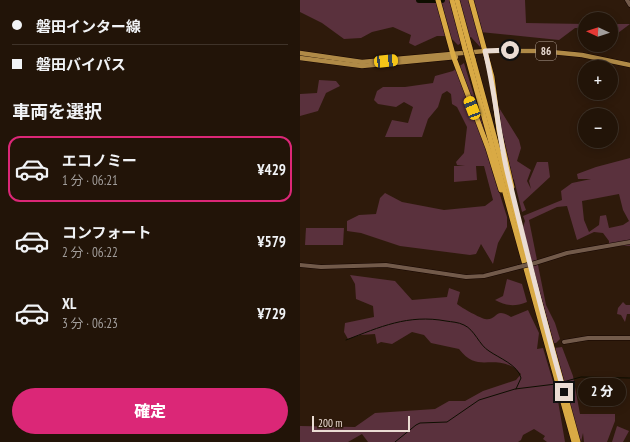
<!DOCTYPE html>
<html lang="ja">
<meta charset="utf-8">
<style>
:root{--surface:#221408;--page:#2a1d12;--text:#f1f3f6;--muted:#a29e9c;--line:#3f3329;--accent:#db2777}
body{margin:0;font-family:"PT Sans Narrow","Noto Sans JP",sans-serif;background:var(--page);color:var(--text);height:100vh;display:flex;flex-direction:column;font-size:15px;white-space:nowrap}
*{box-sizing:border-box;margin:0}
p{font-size:13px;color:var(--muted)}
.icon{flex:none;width:22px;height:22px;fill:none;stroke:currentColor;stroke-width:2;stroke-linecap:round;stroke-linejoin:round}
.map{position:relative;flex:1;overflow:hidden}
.side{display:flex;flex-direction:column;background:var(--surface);width:300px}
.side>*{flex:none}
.banner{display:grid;align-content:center;height:88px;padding:0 12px;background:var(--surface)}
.needle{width:26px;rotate:273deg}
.controls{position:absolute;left:278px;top:12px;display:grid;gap:8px}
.controls a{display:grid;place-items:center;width:40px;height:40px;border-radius:50%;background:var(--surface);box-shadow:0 2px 10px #0003,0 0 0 1px var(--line);font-size:20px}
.scale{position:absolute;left:12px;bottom:10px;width:98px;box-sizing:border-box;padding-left:4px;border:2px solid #eadcd3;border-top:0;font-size:11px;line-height:14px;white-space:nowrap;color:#eadcd3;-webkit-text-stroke:3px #2e1a0b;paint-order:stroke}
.end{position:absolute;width:18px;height:18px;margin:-9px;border:5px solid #eadcd3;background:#111;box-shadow:0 0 0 2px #111}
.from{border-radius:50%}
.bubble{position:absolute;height:28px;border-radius:14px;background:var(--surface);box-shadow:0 2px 10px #0003,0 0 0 1px var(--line);font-size:13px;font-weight:800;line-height:28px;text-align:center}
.car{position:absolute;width:12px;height:24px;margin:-12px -6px;border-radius:5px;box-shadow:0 0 3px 1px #0007;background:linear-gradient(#f5c518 24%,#345 0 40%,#f5c518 0 76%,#345 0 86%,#f5c518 0)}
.banner b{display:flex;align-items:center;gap:14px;height:38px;font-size:15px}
.banner b+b{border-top:1px solid var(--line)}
.banner i{width:10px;height:10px;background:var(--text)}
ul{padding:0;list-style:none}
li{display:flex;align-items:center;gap:12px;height:66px;margin:0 8px 6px;padding:0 4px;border:2px solid transparent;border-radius:12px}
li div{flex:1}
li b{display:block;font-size:15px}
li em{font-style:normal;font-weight:800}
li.active{border-color:var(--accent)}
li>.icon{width:36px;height:36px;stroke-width:1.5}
h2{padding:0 12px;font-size:18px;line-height:48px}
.action{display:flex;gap:8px;margin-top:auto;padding:8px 12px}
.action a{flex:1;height:46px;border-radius:24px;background:var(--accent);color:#fff;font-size:16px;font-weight:800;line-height:46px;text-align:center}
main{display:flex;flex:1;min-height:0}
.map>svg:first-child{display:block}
.green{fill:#5a313d;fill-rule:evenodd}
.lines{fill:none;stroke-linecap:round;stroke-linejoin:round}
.stream{stroke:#0e0e00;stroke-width:1}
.river{stroke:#0e0e00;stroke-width:6}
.secondary-casing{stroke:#150500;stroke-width:5}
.primary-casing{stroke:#150500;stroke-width:5.5}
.highway-casing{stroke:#150500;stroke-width:6}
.secondary{stroke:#725a4a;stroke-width:4}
.primary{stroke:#b08a47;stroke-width:4.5}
.highway{stroke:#d9aa45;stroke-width:5}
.secondary-bridge-casing{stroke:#150500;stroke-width:5;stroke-linecap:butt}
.highway-bridge-casing{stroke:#150500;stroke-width:6;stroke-linecap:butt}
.secondary-bridge{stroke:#725a4a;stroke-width:4}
.highway-bridge{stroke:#d9aa45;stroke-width:5}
.route{stroke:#eadcd3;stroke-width:5}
.labels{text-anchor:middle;stroke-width:3.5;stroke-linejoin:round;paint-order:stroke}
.shield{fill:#2e1a0b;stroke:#b2a297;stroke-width:1}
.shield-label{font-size:11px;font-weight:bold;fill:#eadcd3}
</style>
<main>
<section class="side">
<div class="banner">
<b><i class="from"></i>磐田インター線</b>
<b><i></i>磐田バイパス</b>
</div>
<h2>車両を選択</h2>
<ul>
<li class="active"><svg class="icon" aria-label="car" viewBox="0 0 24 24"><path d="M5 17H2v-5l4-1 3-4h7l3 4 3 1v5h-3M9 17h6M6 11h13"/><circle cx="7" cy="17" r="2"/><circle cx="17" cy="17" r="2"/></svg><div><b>エコノミー</b><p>1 分 · 06:21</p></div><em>¥429</em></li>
<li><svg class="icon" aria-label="car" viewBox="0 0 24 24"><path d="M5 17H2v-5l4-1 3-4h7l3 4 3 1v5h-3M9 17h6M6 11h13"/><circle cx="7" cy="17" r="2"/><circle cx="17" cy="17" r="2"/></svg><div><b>コンフォート</b><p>2 分 · 06:22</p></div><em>¥579</em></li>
<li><svg class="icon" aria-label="car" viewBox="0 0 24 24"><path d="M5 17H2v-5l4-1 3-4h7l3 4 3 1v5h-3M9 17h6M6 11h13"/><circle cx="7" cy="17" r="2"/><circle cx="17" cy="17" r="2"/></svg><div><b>XL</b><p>3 分 · 06:23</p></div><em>¥729</em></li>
</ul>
<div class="action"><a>確定</a></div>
</section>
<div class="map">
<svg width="330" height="442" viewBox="0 0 330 442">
<rect width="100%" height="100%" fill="#2e1a0b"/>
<g class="green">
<polygon points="0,0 225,0 226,23 285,24 285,28 275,28 259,40 180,32 182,49 171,37 158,45 149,36 137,36 115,46 109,43 111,35 93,27 72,32 61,38 44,39 22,23 0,12"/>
<polygon points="311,24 330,24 318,33 311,29"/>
<polygon points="164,63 189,144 191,166 207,217 207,227 198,243 193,264 181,244 176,254 170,255 100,246 61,233 47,231 47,221 59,215 76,214 80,198 85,193 102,202 144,210 185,206 193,200 184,166 176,166 177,180 154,182 154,166 165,166 157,165 156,162 164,153 167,127 157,107 152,104 151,94 147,91 142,94 138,107 128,119 122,137 85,137 92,120 108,123 113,107 104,102 96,107 78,104 74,100 77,91 83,87 105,87 133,83 135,76 153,71"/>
<polygon points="19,80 36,81 40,86 26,93 18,111 0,116 0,94 17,93"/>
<polygon points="198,106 219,140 221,148 217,161 231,170 227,181 231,189 229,181 237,162 248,162 250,177 223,202 226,210 222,212 214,180 209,176"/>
<path d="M 330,158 L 330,246 L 309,245 L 309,241 L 303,233 L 294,232 L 277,240 L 267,206 L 257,207 L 229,220 L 246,305 L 255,323 L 260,339 L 256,343 L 252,343 L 242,312 L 223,227 L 225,221 L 223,216 L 262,200 L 261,191 L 272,183 L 291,179 L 278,179 L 277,174 L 296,167 ZM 319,194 L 323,210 L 329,221 L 323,225 L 309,228 L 306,215 L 300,216 L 299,225 L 289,232 L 284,220 L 282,201 Z"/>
<polygon points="6,228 44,228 43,245 5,245"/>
<path d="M 50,275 L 95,281 L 112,300 L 147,297 L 149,288 L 160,292 L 157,304 C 162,308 180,318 185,319 C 198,321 194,306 211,317 L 228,310 L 239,333 L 237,349 L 243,348 L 257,395 L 265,442 L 247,442 L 243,439 L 245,436 L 234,429 L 223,435 L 221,440 L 218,442 L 68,442 L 62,434 L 48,442 L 0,442 L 0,426 L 55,427 L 75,413 L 135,409 L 149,401 L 165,401 L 183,391 L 216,380 L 221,374 C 218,372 215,367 211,366 C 188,356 177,372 159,349 L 131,343 L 124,335 L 112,332 L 92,344 L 81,342 L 77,344 L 75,334 L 60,335 L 48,339 L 44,332 L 45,323 L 74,317 L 73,306 L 56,299 L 55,284 Z"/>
<path d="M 207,279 L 222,284 L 227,302 C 214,307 207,306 195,300 L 203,296 Z"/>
<polygon points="323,302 326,305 330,305 330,314 327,314 325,322 321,315 317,314 318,308"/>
<polygon points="262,347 273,376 280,414 315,414 315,421 307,442 284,442 283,433 281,442 273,424 254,348"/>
<polygon points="317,426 329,431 323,442 312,442"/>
</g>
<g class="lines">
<g class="stream">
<path d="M 46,340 C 80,327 108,314 146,321 C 152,322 158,322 164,325 C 175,330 179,345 189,351 C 199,358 218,365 221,378 L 216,389"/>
<polyline points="263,382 281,377 330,378"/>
<polyline points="95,442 116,425 120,423 147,422 179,400 215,389 256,384"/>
</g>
<polyline class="river" points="119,0 142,0"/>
<g class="secondary-casing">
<g id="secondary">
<polyline points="327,0 330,5"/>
<polyline points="235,263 267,253 330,242"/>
<polyline points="0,265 21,267 86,265 166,277 184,276 219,267"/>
<polyline points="264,342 288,338 330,338"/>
</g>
</g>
<g class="primary-casing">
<g id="primary">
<polyline points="0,53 62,62 185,51 241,51 282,55 330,65"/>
<polyline points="0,58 62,66 156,57"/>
</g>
</g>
<g class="highway-casing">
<g id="highway">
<polyline points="138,0 154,58 188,148 201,190"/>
<polyline points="152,0 165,49"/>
<polyline points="157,0 170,48"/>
<polyline points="171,0 192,77 199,131 212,187"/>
<polyline points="168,59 274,442"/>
<polyline points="173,59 278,442"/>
</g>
</g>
<use href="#secondary" class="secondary"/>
<use href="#primary" class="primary"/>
<use href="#highway" class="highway"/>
<g class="secondary-bridge-casing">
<polyline id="secondary-bridge" points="219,267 235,263"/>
</g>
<g class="highway-bridge-casing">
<g id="highway-bridge">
<polyline points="170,48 173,59"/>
<polyline points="165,49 168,59"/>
</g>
</g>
<use href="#secondary-bridge" class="secondary-bridge"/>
<use href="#highway-bridge" class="highway-bridge"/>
</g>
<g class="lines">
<path class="route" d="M 210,50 L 185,51 C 195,91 198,131 207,171 C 225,245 243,319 264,392"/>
</g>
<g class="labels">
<rect class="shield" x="236" y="42" width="20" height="18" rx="3"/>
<g class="shield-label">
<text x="246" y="55">86</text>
</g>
</g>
</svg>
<div class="controls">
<a><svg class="needle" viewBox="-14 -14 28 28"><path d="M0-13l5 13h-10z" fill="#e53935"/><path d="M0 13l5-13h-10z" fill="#a29e9c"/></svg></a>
<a>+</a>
<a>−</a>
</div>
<div class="scale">200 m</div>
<i class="end from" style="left:210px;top:50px"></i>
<i class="end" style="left:264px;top:392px"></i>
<div class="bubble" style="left:278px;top:378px;width:48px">2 分</div>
<i class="car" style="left:86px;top:61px;rotate:84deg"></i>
<i class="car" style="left:172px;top:108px;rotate:339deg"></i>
</div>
</main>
